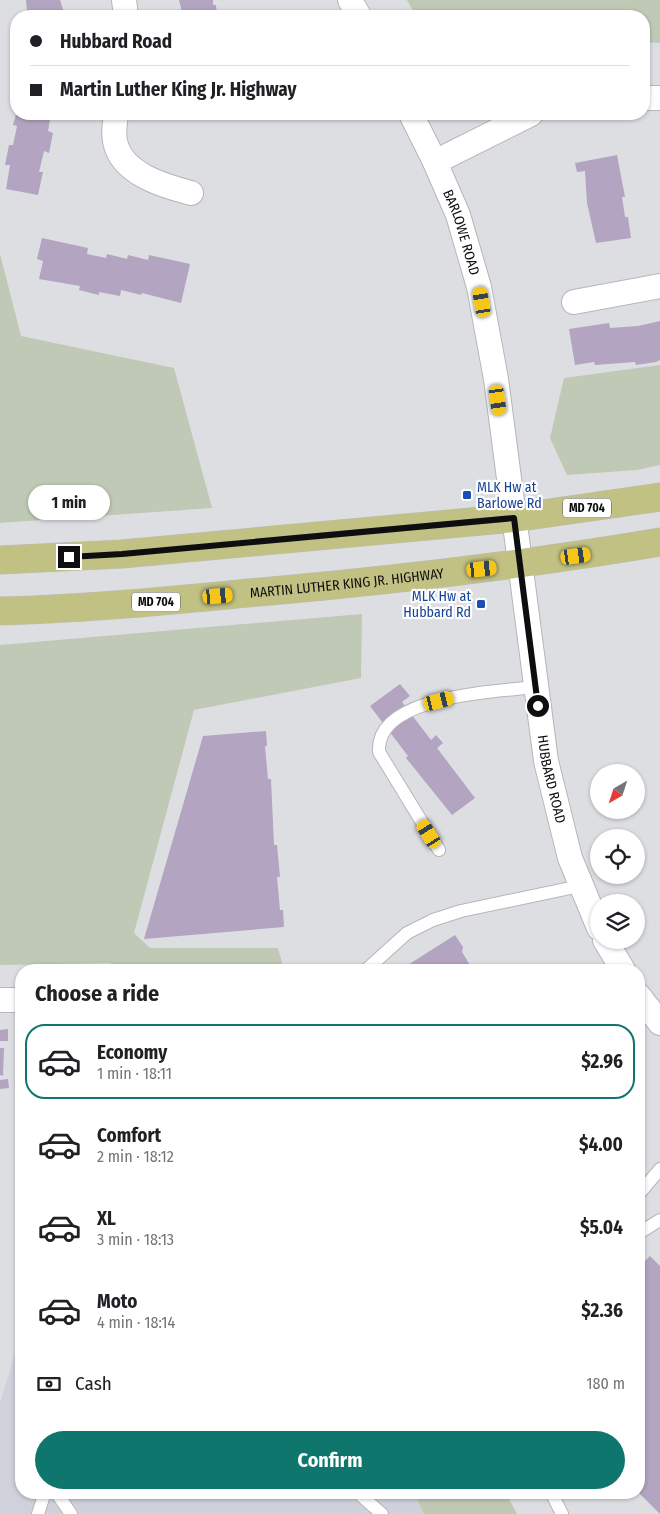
<!DOCTYPE html>
<meta charset="utf-8">
<style>
:root{--surface:#fff;--page:#f6f6f6;--text:#202124;--muted:#757577;--line:#e0e0e0;--accent:#0f766e}
body{margin:0;font-family:"Fira Sans Condensed",sans-serif;background:var(--page);color:var(--text);height:100vh;display:flex;flex-direction:column;font-size:19px;white-space:nowrap}
*{box-sizing:border-box;margin:0}
p{font-size:16px;color:var(--muted)}
.icon{flex:none;width:28px;height:28px;fill:none;stroke:currentColor;stroke-width:2;stroke-linecap:round;stroke-linejoin:round}
.map{position:relative;flex:1;overflow:hidden}
.details{position:absolute;left:15px;top:964px;width:630px;height:535px;display:flex;flex-direction:column;background:var(--surface);border-radius:20px;box-shadow:0 1px 4px #0004}
.details>*{flex:none}
.top-card{position:absolute;left:10px;top:10px;width:640px;height:110px;border-radius:20px;box-shadow:0 1px 4px #0004;display:grid;align-content:center;height:110px;padding:0 20px;background:var(--surface)}
.needle{width:32px;rotate:219deg}
.tools{position:absolute;left:590px;top:764px;display:grid;gap:10px}
.tools a{display:grid;place-items:center;width:55px;height:55px;border-radius:50%;background:var(--surface);box-shadow:0 1px 4px #0004;font-size:25px}
.end{position:absolute;width:22px;height:22px;margin:-11px;border:6px solid #0e0e10;background:#fff;box-shadow:0 0 0 2px #fff}
.from{border-radius:50%}
.bubble{position:absolute;height:35px;border-radius:18px;background:var(--surface);box-shadow:0 1px 4px #0004;font-size:16px;font-weight:700;line-height:35px;text-align:center}
.car{position:absolute;width:15px;height:30px;margin:-15px -8px;border-radius:6px;box-shadow:0 0 4px 1px #0007;background:linear-gradient(#f5c518 24%,#345 0 40%,#f5c518 0 76%,#345 0 86%,#f5c518 0)}
.top-card b{display:flex;align-items:center;gap:18px;height:48px;font-size:19px}
.top-card b+b{border-top:1px solid var(--line)}
.top-card i{width:12px;height:12px;background:var(--text)}
ul{padding:0;list-style:none}
li{display:flex;align-items:center;gap:15px;height:75px;margin:0 10px 8px;padding:0 10px;border:2px solid transparent;border-radius:20px}
li div{flex:1}
li b{display:block;font-size:19px}
li em{font-style:normal;font-weight:700}
li.current{border-color:var(--accent)}
li>.icon{width:45px;height:45px;stroke-width:1.5}
h2{padding:0 20px;font-size:22px;line-height:60px}
.pay{display:flex;align-items:center;gap:12px;height:55px;padding:0 20px;font-size:19px}
.pay p{margin-inline-start:auto}
.button{display:flex;gap:10px;margin-top:auto;padding:10px 20px}
.button a{flex:1;height:58px;border-radius:30px;background:var(--accent);color:#fff;font-size:20px;font-weight:700;line-height:58px;text-align:center}
.map>svg:first-child{display:block}
.built{fill:#cfd1db}
.green{fill:#bfc9b5}
.building{fill:#b3a4c2}
.lines{fill:none;stroke-linecap:round;stroke-linejoin:round}
.lane-casing{stroke:#b6b6ba;stroke-width:14}
.street-casing{stroke:#b6b6ba;stroke-width:26}
.primary-casing{stroke:#bcbcbc;stroke-width:29}
.lane{stroke:#fff;stroke-width:12}
.street{stroke:#fff;stroke-width:24}
.primary{stroke:#c2c184;stroke-width:28}
.route{stroke:#0e0e10;stroke-width:6}
.transit-dot{fill:#1a4fb4;stroke:#fff;stroke-width:2}
.labels{text-anchor:middle;stroke-width:4.5;stroke-linejoin:round;paint-order:stroke}
.shield{fill:#fff;stroke:#565658;stroke-width:1}
.shield-label{font-size:12px;font-weight:bold;fill:#0e0e10}
.street-label{font-size:14px;fill:#0e0e10;stroke:#fff}
.transit-label{font-size:14px;fill:#164399;stroke:#fff;text-anchor:start}
</style>
<div class="map">
<svg width="660" height="1514" viewBox="0 0 660 1514">
<rect width="100%" height="100%" fill="#dddee2"/>
<polygon class="built" points="21,1334 21,1492 414,1493 424,1514 0,1514 0,1403"/>
<g class="green">
<polygon points="407,0 660,0 660,43 644,42 644,16 416,16"/>
<polygon points="0,254 21,336 174,368 212,508 0,523"/>
<polygon points="660,365 660,465 637,470 567,475 550,438 564,378"/>
<polygon points="362,614 361,678 194,710 134,933 150,948 278,948 284,970 122,970 110,963 0,965 0,645"/>
<polygon points="414,1493 506,1493 517,1514 424,1514"/>
</g>
<g class="building">
<polygon points="26,0 60,0 65,16 31,16 30,11 27,11"/>
<polygon points="179,0 213,0 213,5 216,5 217,16 183,16"/>
<polygon points="16,114 51,114 48,131 53,133 49,153 44,151 39,172 43,172 38,195 6,189 10,165 5,165 9,145 13,145 17,126 13,125"/>
<polygon points="617,155 625,197 622,197 625,217 628,217 631,238 596,243 587,203 585,171 577,172 575,163"/>
<polygon points="42,238 88,248 87,254 106,258 107,254 127,259 128,255 148,260 149,255 190,264 181,303 142,293 141,295 121,290 120,296 99,292 99,295 79,290 80,286 39,279 43,261 37,259"/>
<polygon points="660,321 660,360 656,362 636,365 635,362 595,365 594,362 575,365 569,329 609,323 610,328 638,326"/>
<polygon points="400,684 410,696 402,702 431,740 436,735 443,743 437,748 475,798 452,815 406,758 408,756 370,706"/>
<polygon points="266,731 267,746 265,746 268,779 271,779 274,845 277,845 280,877 277,877 280,910 283,910 284,927 144,939 203,736"/>
<polygon points="455,935 463,947 462,952 473,970 400,970"/>
<polygon points="8,1029 8,1041 0,1041 0,1030"/>
<polygon points="0,1048 4,1048 3,1076 0,1075"/>
<polygon points="8,1079 9,1088 0,1089 0,1080"/>
<polygon points="650,1256 660,1266 660,1514 639,1493 639,1267"/>
</g>
<g class="lines">
<g class="lane-casing">
<g id="lane">
<path d="M 439,850 L 379,752 C 375,695 496,692 535,687"/>
<polyline points="366,970 407,933 433,920 461,911 580,886"/>
<polyline points="639,1194 660,1169"/>
<polyline points="639,1233 660,1220"/>
<polyline points="56,1492 71,1514"/>
<polyline points="357,1492 382,1514"/>
<polyline points="551,1492 562,1514"/>
<polyline points="38,1514 45,1492"/>
</g>
</g>
<g class="street-casing">
<g id="street">
<polyline points="124,0 126,16"/>
<polyline points="350,0 359,16"/>
<polyline points="644,98 660,98"/>
<path d="M 116,114 C 115,123 113,132 115,141 C 121,174 164,186 191,193"/>
<path id="s1" d="M 411,114 L 435,162 L 458,215 L 479,287 L 496,379 L 546,761 L 570,858 L 599,928"/>
<polyline points="435,162 531,114"/>
<polyline points="574,302 660,286"/>
<polyline points="605,940 623,970"/>
<polyline points="639,996 660,1023"/>
<polyline points="0,1000 21,1000"/>
</g>
</g>
<g class="primary-casing">
<g id="primary">
<polyline points="0,560 122,554 514,518 660,497"/>
<path id="s2" d="M 0,611 C 83,609 165,601 248,593 C 386,581 524,565 660,542"/>
</g>
</g>
<use href="#lane" class="lane"/>
<use href="#street" class="street"/>
<use href="#primary" class="primary"/>
</g>
<g class="lines">
<polyline class="route" points="69,557 122,554 514,518 538,706"/>
</g>
<g class="transit-dot">
<rect x="462" y="490" width="10" height="10" rx="2.5"/>
<rect x="476" y="599" width="10" height="10" rx="2.5"/>
</g>
<g class="labels">
<g class="shield">
<rect x="563" y="498.5" width="48" height="19" rx="4"/>
<rect x="132" y="592.5" width="48" height="19" rx="4"/>
</g>
<g class="shield-label">
<text x="587" y="512">MD 704</text>
<text x="156" y="606">MD 704</text>
</g>
<g class="street-label">
<text dy="5" stroke="none"><textPath href="#s1" startOffset="129">BARLOWE ROAD</textPath></text>
<text dy="5" stroke="none"><textPath href="#s2" startOffset="348">MARTIN LUTHER KING JR. HIGHWAY</textPath></text>
<text dy="5" stroke="none"><textPath href="#s1" startOffset="684">HUBBARD ROAD</textPath></text>
</g>
<g class="transit-label">
<text x="477" y="492">MLK Hw at<tspan x="477" dy="16">Barlowe Rd</tspan></text>
<text x="471" y="601" text-anchor="end">MLK Hw at<tspan x="471" dy="16">Hubbard Rd</tspan></text>
</g>
</g>
</svg>
<div class="tools">
<a><svg class="needle" viewBox="-14 -14 28 28"><path d="M0-13l5 13h-10z" fill="#e53935"/><path d="M0 13l5-13h-10z" fill="#757577"/></svg></a>
<a><svg class="icon" aria-label="locate" viewBox="0 0 24 24"><circle cx="12" cy="12" r="6"/><path d="M12 2v4M12 18v4M2 12h4M18 12h4"/></svg></a>
<a><svg class="icon" aria-label="layers" viewBox="0 0 24 24"><path d="M12 4l9 5-9 5-9-5zM3 14l9 5 9-5"/></svg></a>
</div>
<i class="end from" style="left:538px;top:706px"></i>
<i class="end" style="left:69px;top:557px"></i>
<div class="bubble" style="left:28px;top:485px;width:82px">1 min</div>
<i class="car" style="left:482px;top:302px;rotate:350deg"></i>
<i class="car" style="left:498px;top:400px;rotate:172deg"></i>
<i class="car" style="left:576px;top:556px;rotate:82deg"></i>
<i class="car" style="left:482px;top:569px;rotate:84deg"></i>
<i class="car" style="left:218px;top:596px;rotate:85deg"></i>
<i class="car" style="left:439px;top:701px;rotate:76deg"></i>
<i class="car" style="left:429px;top:834px;rotate:328deg"></i>
<div class="top-card">
<b><i class="from"></i>Hubbard Road</b>
<b><i></i>Martin Luther King Jr. Highway</b>
</div>
<section class="details">
<h2>Choose a ride</h2>
<ul>
<li class="current"><svg class="icon" aria-label="car" viewBox="0 0 24 24"><path d="M5 17H2v-5l4-1 3-4h7l3 4 3 1v5h-3M9 17h6M6 11h13"/><circle cx="7" cy="17" r="2"/><circle cx="17" cy="17" r="2"/></svg><div><b>Economy</b><p>1 min · 18:11</p></div><em>$2.96</em></li>
<li><svg class="icon" aria-label="car" viewBox="0 0 24 24"><path d="M5 17H2v-5l4-1 3-4h7l3 4 3 1v5h-3M9 17h6M6 11h13"/><circle cx="7" cy="17" r="2"/><circle cx="17" cy="17" r="2"/></svg><div><b>Comfort</b><p>2 min · 18:12</p></div><em>$4.00</em></li>
<li><svg class="icon" aria-label="car" viewBox="0 0 24 24"><path d="M5 17H2v-5l4-1 3-4h7l3 4 3 1v5h-3M9 17h6M6 11h13"/><circle cx="7" cy="17" r="2"/><circle cx="17" cy="17" r="2"/></svg><div><b>XL</b><p>3 min · 18:13</p></div><em>$5.04</em></li>
<li><svg class="icon" aria-label="car" viewBox="0 0 24 24"><path d="M5 17H2v-5l4-1 3-4h7l3 4 3 1v5h-3M9 17h6M6 11h13"/><circle cx="7" cy="17" r="2"/><circle cx="17" cy="17" r="2"/></svg><div><b>Moto</b><p>4 min · 18:14</p></div><em>$2.36</em></li>
</ul>
<div class="pay"><svg class="icon" aria-label="cash" viewBox="0 0 24 24"><path d="M3 7h18v10H3z"/><circle cx="12" cy="12" r="2"/></svg>Cash<p>180 m</p></div>
<div class="button"><a>Confirm</a></div>
</section>
</div>
